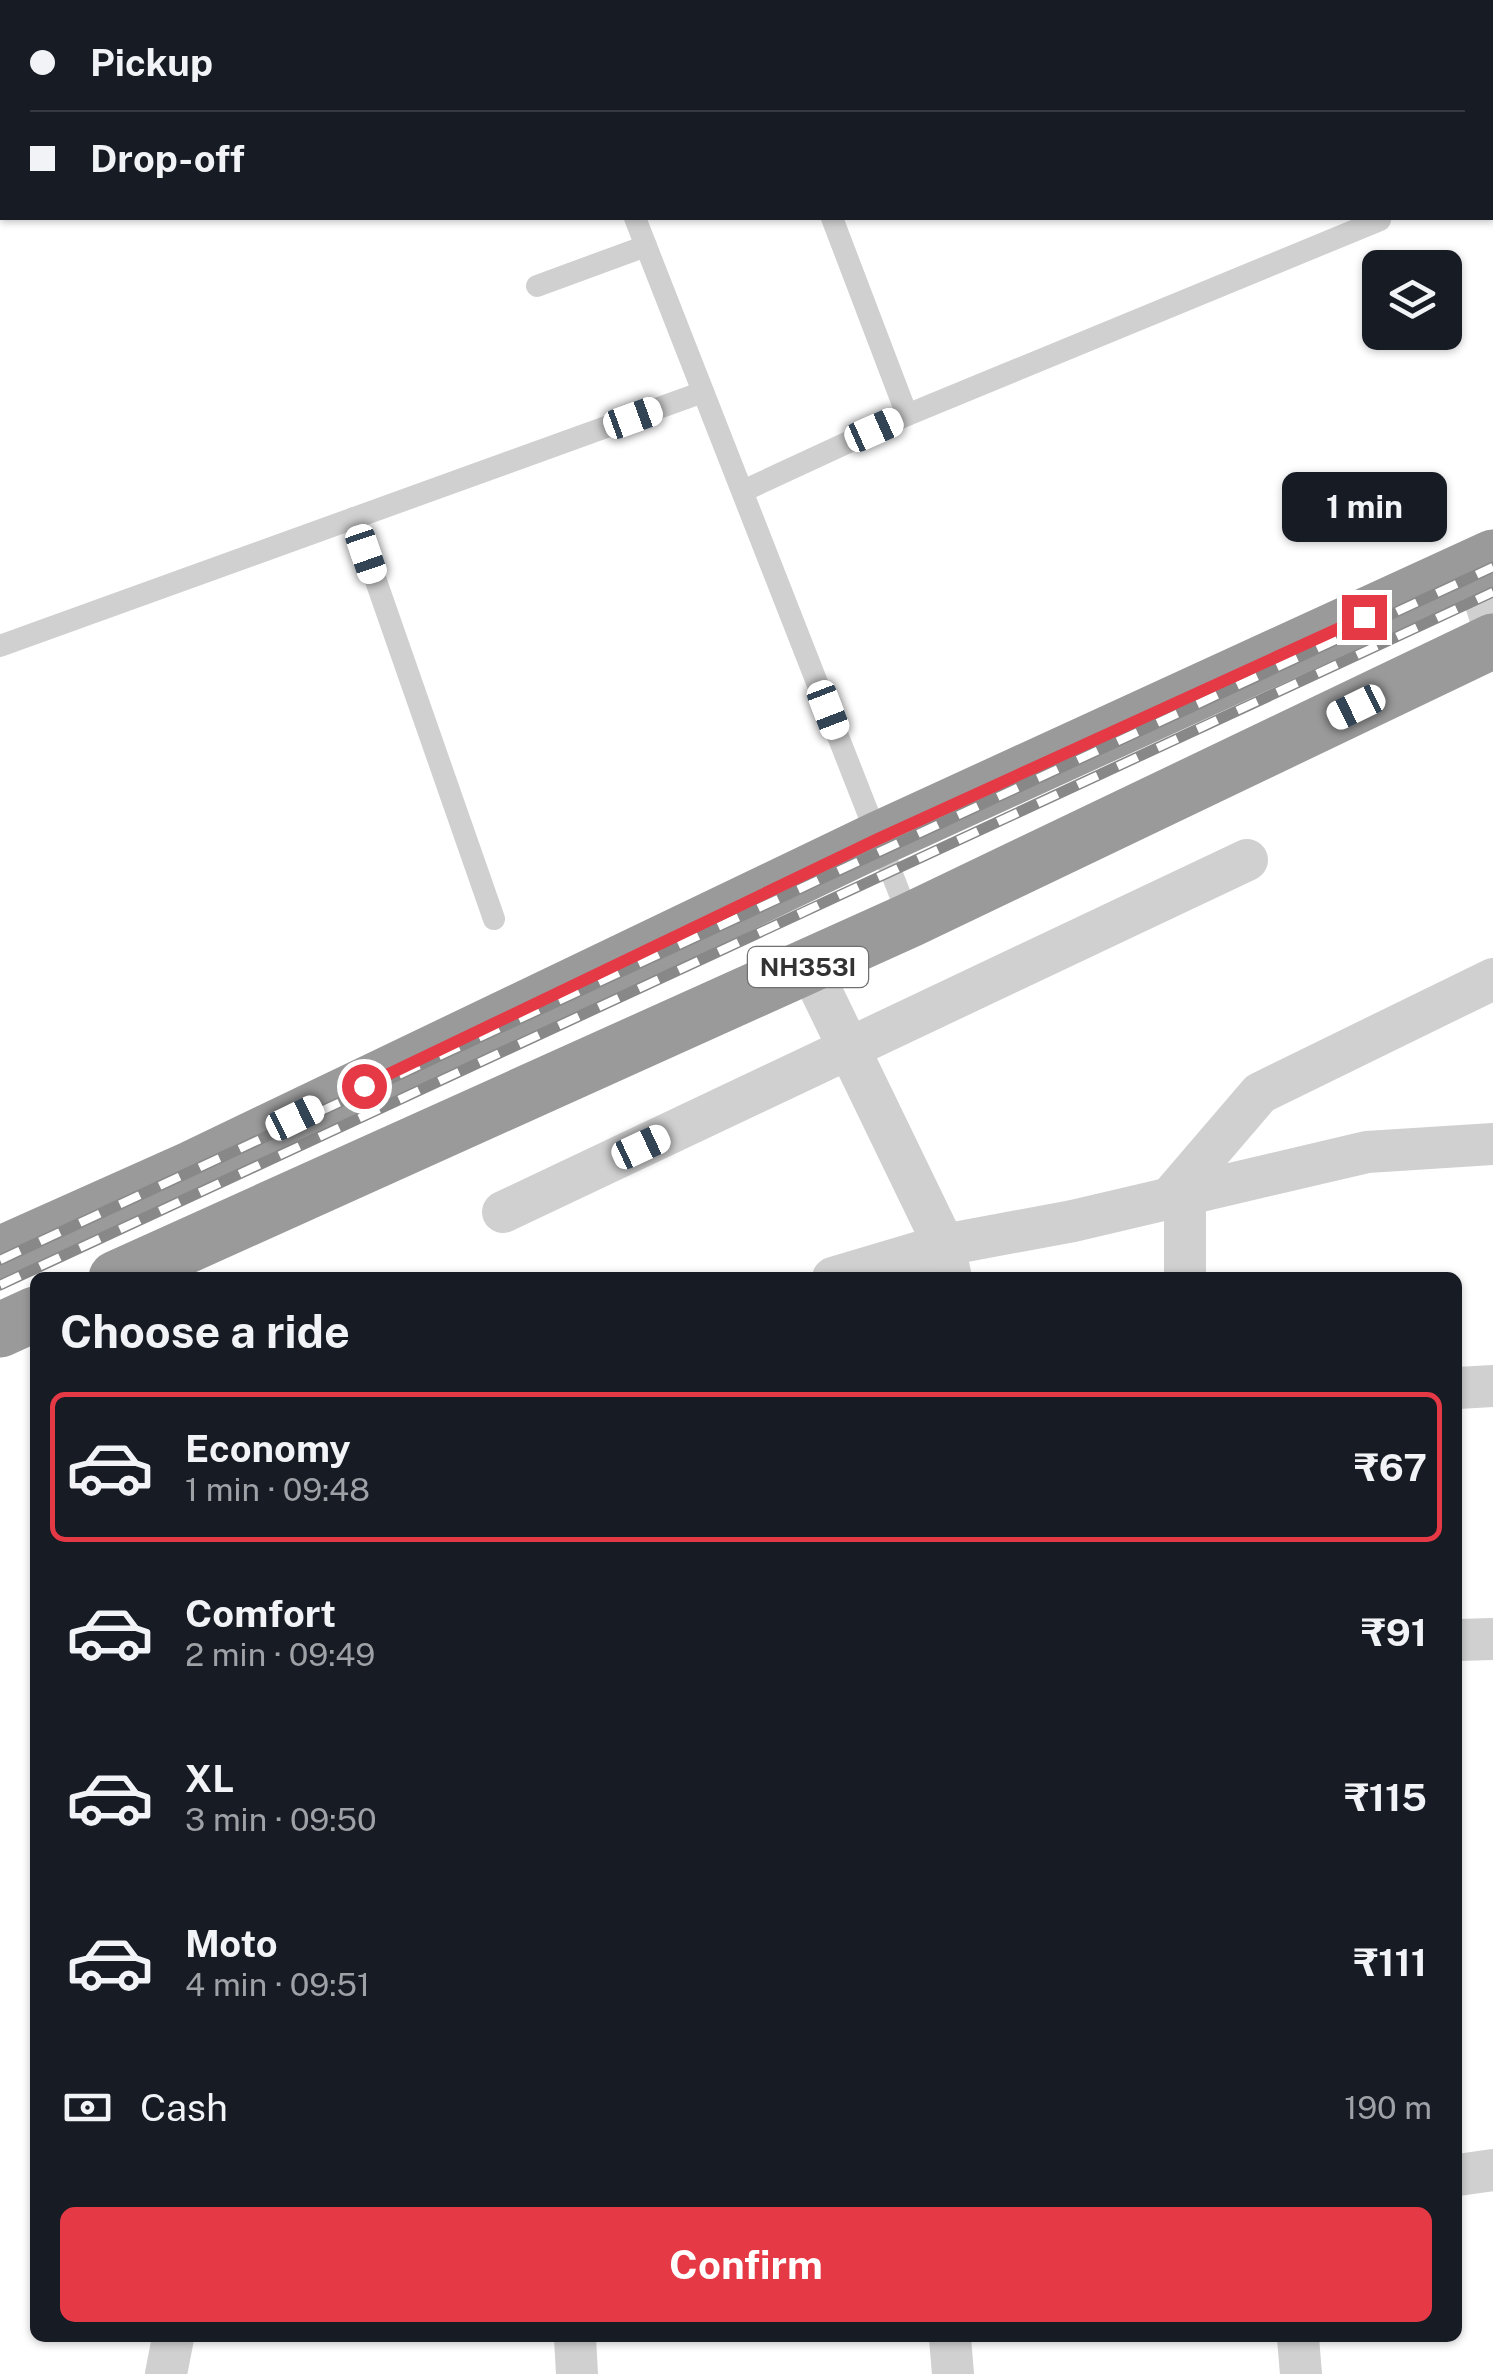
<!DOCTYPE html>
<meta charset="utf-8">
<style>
:root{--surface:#171b24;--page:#20242c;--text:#f1f3f6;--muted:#9ea1a6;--line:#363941;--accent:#e63946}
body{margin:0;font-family:"Public Sans",sans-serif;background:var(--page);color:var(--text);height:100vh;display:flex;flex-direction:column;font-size:38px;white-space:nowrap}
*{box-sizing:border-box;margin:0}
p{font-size:32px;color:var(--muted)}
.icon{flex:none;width:55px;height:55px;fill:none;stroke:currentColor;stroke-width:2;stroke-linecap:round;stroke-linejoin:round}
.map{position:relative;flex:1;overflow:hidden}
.drawer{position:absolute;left:30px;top:1272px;width:1432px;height:1070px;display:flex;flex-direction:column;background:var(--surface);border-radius:15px;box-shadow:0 2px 8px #0004}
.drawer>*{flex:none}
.top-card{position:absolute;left:0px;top:0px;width:1495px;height:220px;box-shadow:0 2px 8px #0004;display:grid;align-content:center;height:220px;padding:0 30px;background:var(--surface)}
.tools{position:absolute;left:1362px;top:250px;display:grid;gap:20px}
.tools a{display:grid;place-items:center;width:100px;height:100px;border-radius:15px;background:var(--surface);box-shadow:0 2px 8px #0004;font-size:50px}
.end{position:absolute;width:45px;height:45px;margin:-22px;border:12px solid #e63946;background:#fff;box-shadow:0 0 0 5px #fff}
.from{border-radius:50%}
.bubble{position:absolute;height:70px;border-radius:15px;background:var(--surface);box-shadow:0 2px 8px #0004;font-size:32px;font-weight:700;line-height:70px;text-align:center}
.car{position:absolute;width:30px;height:60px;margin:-30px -15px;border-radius:12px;box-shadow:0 0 8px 2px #0007;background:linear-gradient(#fff 24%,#345 0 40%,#fff 0 76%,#345 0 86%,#fff 0)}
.top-card b{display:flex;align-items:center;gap:35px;height:95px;font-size:38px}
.top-card b+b{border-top:2px solid var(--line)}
.top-card i{width:25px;height:25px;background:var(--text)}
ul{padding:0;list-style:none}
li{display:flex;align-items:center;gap:30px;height:150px;margin:0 20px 15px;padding:0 10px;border:5px solid transparent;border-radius:15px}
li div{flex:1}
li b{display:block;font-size:38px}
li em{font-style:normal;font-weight:700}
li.current{border-color:var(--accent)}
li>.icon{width:90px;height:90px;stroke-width:1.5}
h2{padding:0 30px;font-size:45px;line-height:120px}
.pay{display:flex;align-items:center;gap:25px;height:110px;padding:0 30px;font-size:38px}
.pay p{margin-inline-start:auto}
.action{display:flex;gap:20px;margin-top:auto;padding:20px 30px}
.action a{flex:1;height:115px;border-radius:15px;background:var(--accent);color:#fff;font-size:40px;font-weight:700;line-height:115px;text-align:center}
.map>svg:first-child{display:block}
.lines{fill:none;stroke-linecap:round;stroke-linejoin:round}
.lane{stroke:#d0d0d0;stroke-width:22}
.street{stroke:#d0d0d0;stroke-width:42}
.highway{stroke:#9a9a9a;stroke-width:55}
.rail-casing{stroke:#888;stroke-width:11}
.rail{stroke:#fff;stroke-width:8;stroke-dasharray:22;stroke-linecap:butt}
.route{stroke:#e63946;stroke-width:12}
.labels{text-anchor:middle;stroke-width:10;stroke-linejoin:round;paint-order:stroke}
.shield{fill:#fff;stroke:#707070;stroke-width:2.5}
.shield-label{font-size:25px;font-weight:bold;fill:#333}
</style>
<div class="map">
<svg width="1493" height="2374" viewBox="0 0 1493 2374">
<rect width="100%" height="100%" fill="#fff"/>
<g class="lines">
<g class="lane">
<polyline points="552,0 553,2"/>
<polyline points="749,0 750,2"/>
<polyline points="1301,0 1302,2"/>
<polyline points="48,2 55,0"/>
<polyline points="461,2 468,0"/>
<polyline points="776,2 782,0"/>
<polyline points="0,20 2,19"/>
<polyline points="0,175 2,174"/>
<polyline points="635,218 910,920"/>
<polyline points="832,218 907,415 1380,220 1379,218"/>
<polyline points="537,286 646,246"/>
<polyline points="743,491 907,415"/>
<polyline points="354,518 494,919"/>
<polyline points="0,646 703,392"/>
</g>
<g class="street">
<polyline points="1474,565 1493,626"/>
<polyline points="809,966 944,1245 951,1278"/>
<polyline points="1185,1195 1185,1278"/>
<polyline points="1170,1198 1260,1093 1493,979"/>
<polyline points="503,1212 1247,860"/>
<polyline points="833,1278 944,1245 1073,1221 1367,1152 1493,1144"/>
<polyline points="1458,1388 1493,1386"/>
<polyline points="1458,1640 1493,1639"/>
<polyline points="1458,2175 1493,2170"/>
<polyline points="575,2338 577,2374"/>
<polyline points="950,2338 953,2374"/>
<polyline points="1298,2338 1301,2374"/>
<polyline points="166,2374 173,2338"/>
</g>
<g class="highway">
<polyline points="0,1254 192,1168 878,839 1493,557"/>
<polyline points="116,1278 910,920 1493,641"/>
<polyline points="0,1330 35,1314"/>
</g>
<g class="rail-casing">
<g id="rail">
<polyline points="0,1260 1493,567"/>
<polyline points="0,1285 1493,592"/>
</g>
</g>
<use href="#rail" class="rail"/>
</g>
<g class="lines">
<polyline class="route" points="364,1086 878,839 1364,617"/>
</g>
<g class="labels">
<rect class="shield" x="748" y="947" width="120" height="40" rx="8"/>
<g class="shield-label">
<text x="808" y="976">NH353I</text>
</g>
</g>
</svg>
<div class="tools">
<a><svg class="icon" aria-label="layers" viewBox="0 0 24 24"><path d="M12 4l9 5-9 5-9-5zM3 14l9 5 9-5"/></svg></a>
</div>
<i class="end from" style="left:364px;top:1086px"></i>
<i class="end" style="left:1364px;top:617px"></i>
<div class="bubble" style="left:1282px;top:472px;width:165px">1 min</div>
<i class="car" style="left:633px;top:418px;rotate:70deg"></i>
<i class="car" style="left:874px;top:430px;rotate:66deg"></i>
<i class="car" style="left:366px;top:554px;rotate:161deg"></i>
<i class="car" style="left:1356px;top:707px;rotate:244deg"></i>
<i class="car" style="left:828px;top:710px;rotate:159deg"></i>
<i class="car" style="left:295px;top:1118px;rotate:64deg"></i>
<i class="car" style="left:641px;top:1147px;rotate:65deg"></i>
<div class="top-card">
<b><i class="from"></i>Pickup</b>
<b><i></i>Drop-off</b>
</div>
<section class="drawer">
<h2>Choose a ride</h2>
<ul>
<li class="current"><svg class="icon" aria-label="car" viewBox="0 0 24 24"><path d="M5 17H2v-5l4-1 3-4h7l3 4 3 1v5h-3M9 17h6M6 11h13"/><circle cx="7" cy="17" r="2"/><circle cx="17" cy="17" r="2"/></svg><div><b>Economy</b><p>1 min · 09:48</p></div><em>₹67</em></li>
<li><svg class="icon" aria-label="car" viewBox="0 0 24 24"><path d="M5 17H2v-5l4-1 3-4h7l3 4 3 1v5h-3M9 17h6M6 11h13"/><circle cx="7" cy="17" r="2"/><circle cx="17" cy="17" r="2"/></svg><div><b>Comfort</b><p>2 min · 09:49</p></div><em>₹91</em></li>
<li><svg class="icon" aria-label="car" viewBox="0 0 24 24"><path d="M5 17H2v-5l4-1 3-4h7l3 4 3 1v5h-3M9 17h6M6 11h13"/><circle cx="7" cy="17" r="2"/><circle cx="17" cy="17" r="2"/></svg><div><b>XL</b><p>3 min · 09:50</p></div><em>₹115</em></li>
<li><svg class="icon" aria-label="car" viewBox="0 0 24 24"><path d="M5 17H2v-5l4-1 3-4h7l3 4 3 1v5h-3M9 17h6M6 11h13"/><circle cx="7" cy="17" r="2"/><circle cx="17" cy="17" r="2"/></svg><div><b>Moto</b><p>4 min · 09:51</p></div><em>₹111</em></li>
</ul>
<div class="pay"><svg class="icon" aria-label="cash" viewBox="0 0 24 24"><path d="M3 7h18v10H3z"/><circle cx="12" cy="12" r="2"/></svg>Cash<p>190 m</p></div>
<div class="action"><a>Confirm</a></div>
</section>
</div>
